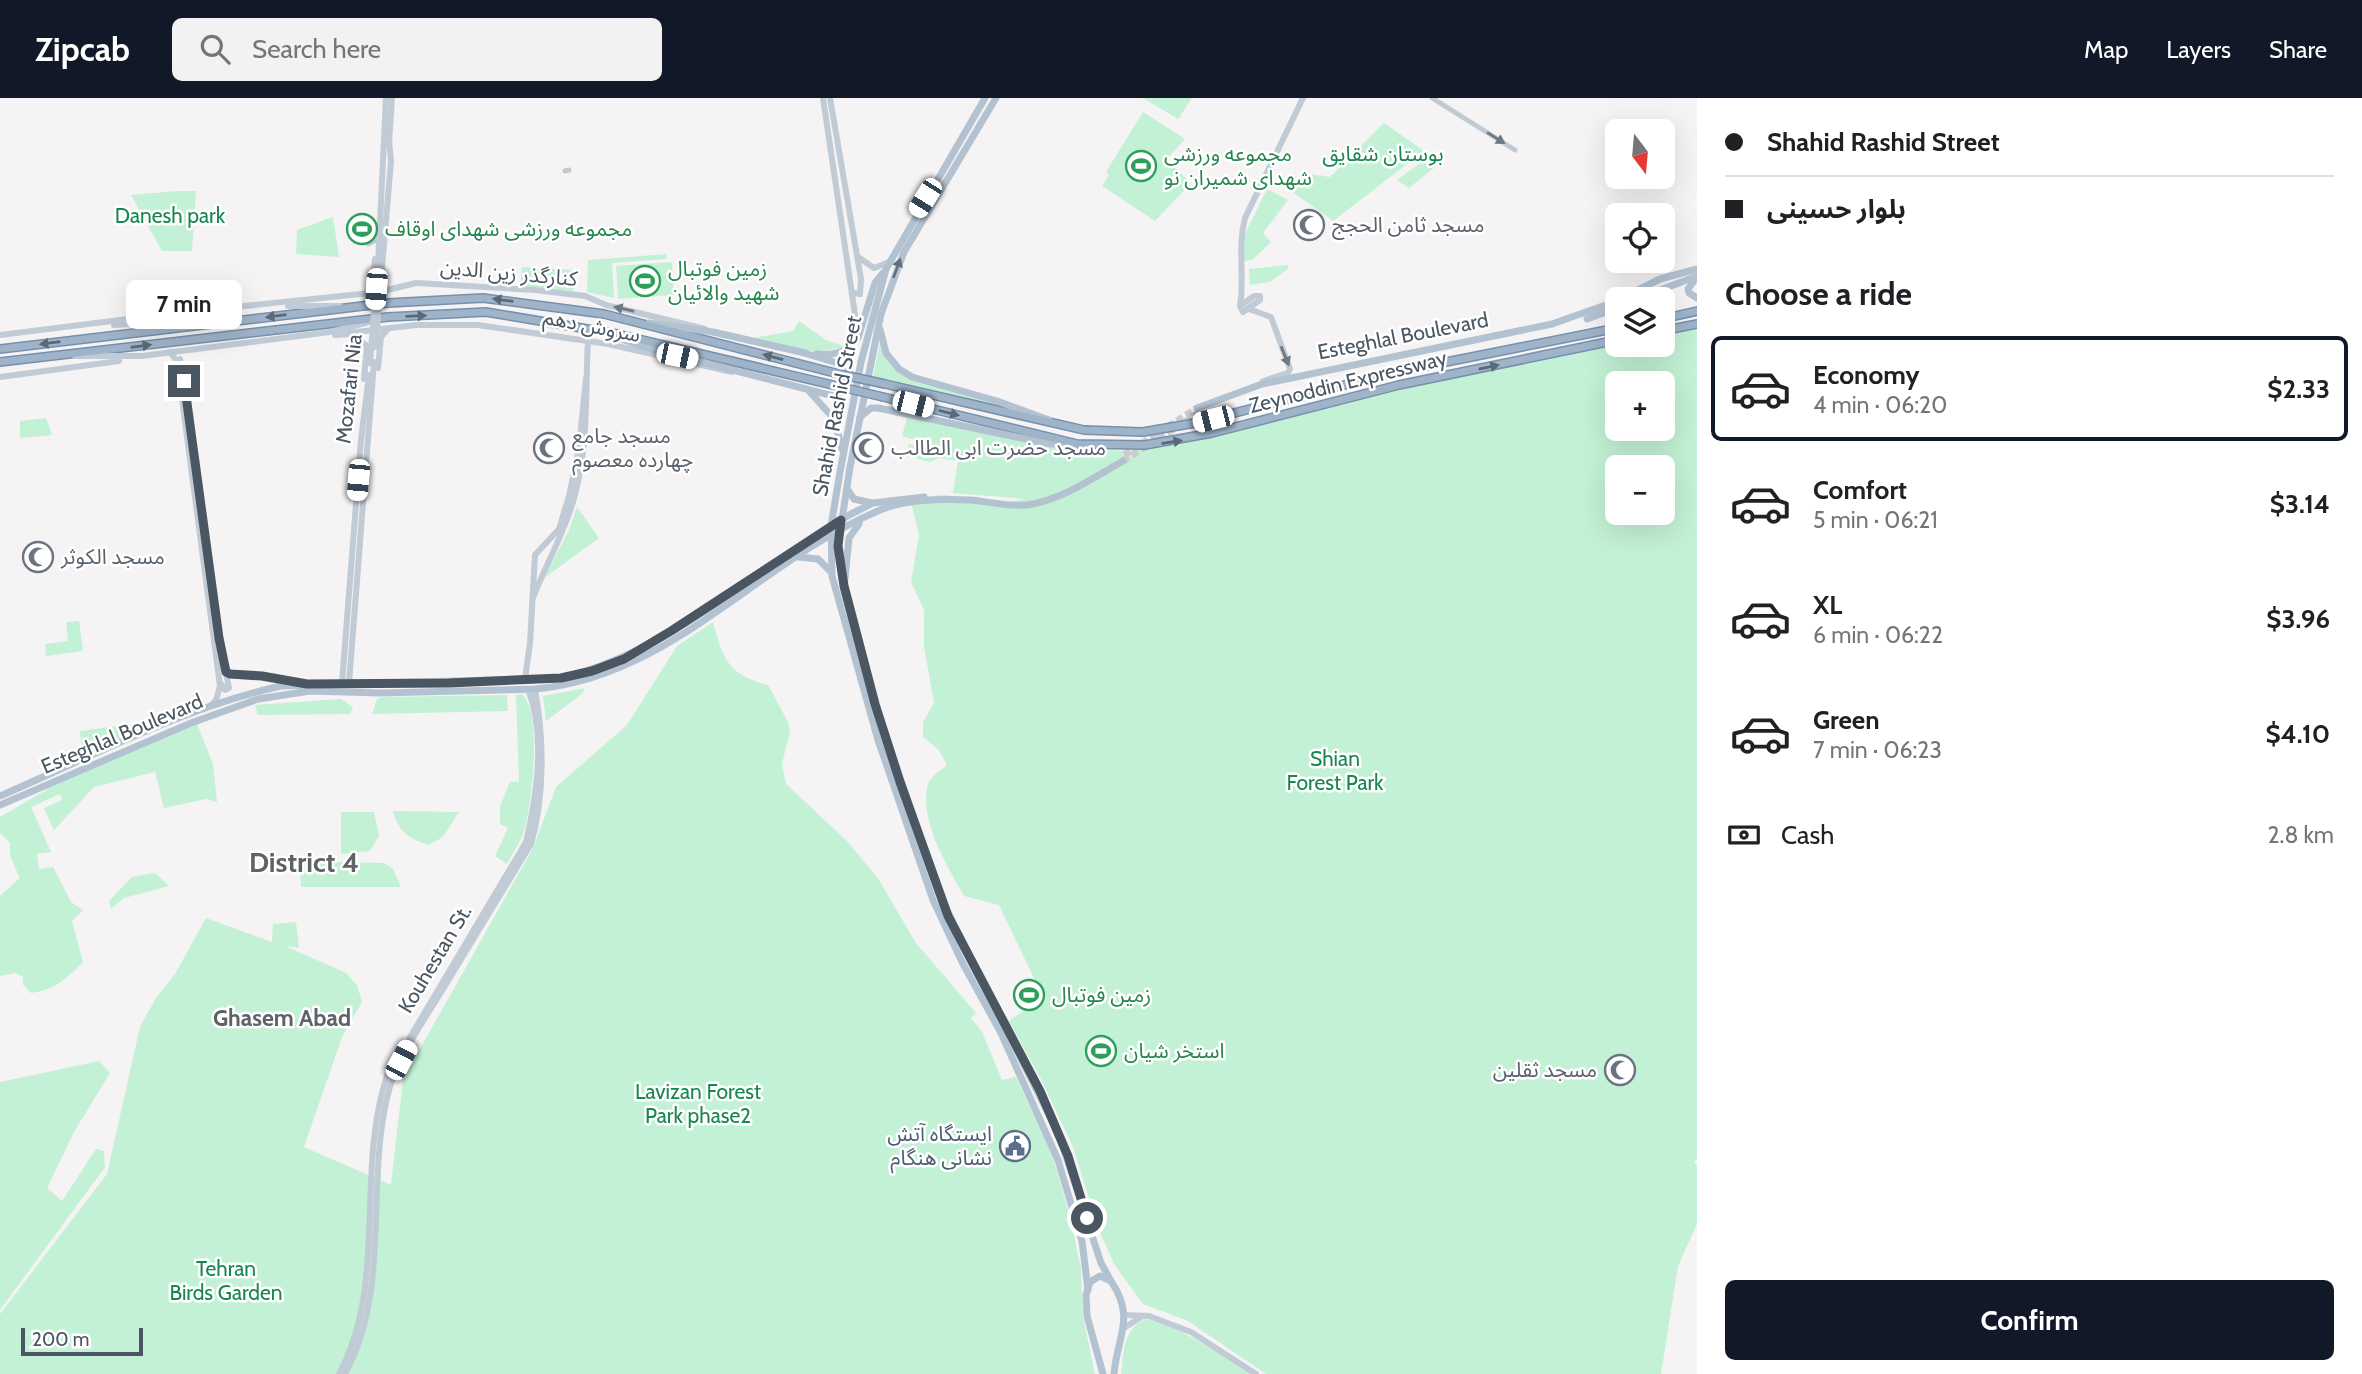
<!DOCTYPE html>
<meta charset="utf-8">
<style>
:root{--surface:#fff;--page:#f2f2f2;--text:#202124;--muted:#757577;--line:#e0e0e0;--accent:#111827}
body{margin:0;font-family:Cabin,"Noto Sans Arabic",sans-serif;background:var(--page);color:var(--text);height:100vh;display:flex;flex-direction:column;font-size:26px;white-space:nowrap}
*{box-sizing:border-box;margin:0}
p{font-size:23px;color:var(--muted)}
.icon{flex:none;width:38px;height:38px;fill:none;stroke:currentColor;stroke-width:2;stroke-linecap:round;stroke-linejoin:round}
.map{position:relative;flex:1;overflow:hidden}
.sheet{display:flex;flex-direction:column;background:var(--surface);width:665px}
.sheet>*{flex:none}
.top-card{display:grid;align-content:center;height:154px;padding:0 28px;background:var(--surface)}
.needle{width:46px;rotate:164deg}
.tools{position:absolute;left:1605px;top:21px;display:grid;gap:14px}
.tools a{display:grid;place-items:center;width:70px;height:70px;border-radius:10px;background:var(--surface);box-shadow:0 7px 28px #0002;font-size:35px}
.scale{position:absolute;left:21px;bottom:18px;width:122px;box-sizing:border-box;padding-left:7px;border:4px solid #4a5661;border-top:0;font-size:19px;line-height:24px;white-space:nowrap;color:#4a5661;-webkit-text-stroke:5px #fff;paint-order:stroke}
.end{position:absolute;width:32px;height:32px;margin:-16px;border:9px solid #4a5661;background:#fff;box-shadow:0 0 0 4px #fff}
.from{border-radius:50%}
.bubble{position:absolute;height:49px;border-radius:10px;background:var(--surface);box-shadow:0 7px 28px #0002;font-size:23px;font-weight:800;line-height:49px;text-align:center}
.car{position:absolute;width:21px;height:42px;margin:-21px -10px;border-radius:9px;box-shadow:0 0 5px 2px #0007;background:linear-gradient(#fff 24%,#345 0 40%,#fff 0 76%,#345 0 86%,#fff 0)}
.top-card b{display:flex;align-items:center;gap:24px;height:66px;font-size:26px}
.top-card b+b{border-top:2px solid var(--line)}
.top-card i{width:18px;height:18px;background:var(--text)}
ul{padding:0;list-style:none}
li{display:flex;align-items:center;gap:21px;height:105px;margin:0 14px 10px;padding:0 14px;border:4px solid transparent;border-radius:10px}
li div{flex:1}
li b{display:block;font-size:26px}
li em{font-style:normal;font-weight:800}
li.active{border-color:var(--accent)}
li>.icon{width:63px;height:63px;stroke-width:1.5}
h2{padding:0 28px;font-size:32px;line-height:84px}
.pay{display:flex;align-items:center;gap:18px;height:77px;padding:0 28px;font-size:26px}
.pay p{margin-inline-start:auto}
.action{display:flex;gap:14px;margin-top:auto;padding:14px 28px}
.action a{flex:1;height:80px;border-radius:10px;background:var(--accent);color:#fff;font-size:28px;font-weight:800;line-height:80px;text-align:center}
header{display:flex;align-items:center;gap:42px;box-sizing:border-box;height:98px;padding:0 35px;background:var(--accent);color:#fff}
header strong{font-size:33px}
nav{display:flex;gap:38px;margin-inline-start:auto;font-size:24px}
.search{width:490px;height:63px;background:var(--page);display:flex;align-items:center;gap:18px;box-sizing:border-box;padding:0 24px;border-radius:10px;color:var(--muted);font-size:26px}
main{display:flex;flex:1;min-height:0}
.map>svg:first-child{display:block}
.green{fill:#c3f1d5;fill-rule:evenodd}
.lines{fill:none;stroke-linecap:round;stroke-linejoin:round}
.primary-tunnel{stroke:#caccce;stroke-width:7;stroke-dasharray:7 3.5;stroke-linecap:butt}
.trunk-casing{stroke:#7690ad;stroke-width:10}
.tertiary{stroke:#c1cad2;stroke-width:5}
.secondary{stroke:#c1cbd6;stroke-width:6}
.primary{stroke:#b3c2d1;stroke-width:7}
.trunk{stroke:#9fb4c9;stroke-width:7}
.trunk-bridge-casing{stroke:#7690ad;stroke-width:10;stroke-linecap:butt}
.secondary-bridge{stroke:#c1cbd6;stroke-width:6}
.trunk-bridge{stroke:#9fb4c9;stroke-width:7}
.oneway{fill:#6e7983}
.oneway2{fill:#64717d}
.oneway3{fill:#5b6976}
.oneway4{fill:#6e7984}
.route{stroke:#4a5661;stroke-width:9}
.labels{text-anchor:middle;stroke-width:5;stroke-linejoin:round;paint-order:stroke}
.leisure-label{font-size:21px;fill:#27864d;stroke:#fff;text-anchor:start}
.park-label{font-size:21px;fill:#17864f;stroke:#fff}
.worship-label{font-size:21px;fill:#5b616d;stroke:#fff;text-anchor:start}
.street-label{font-size:21px;fill:#4a5661;stroke:#fff}
.service-label{font-size:21px;fill:#4e5e75;stroke:#fff;text-anchor:end}
.neighbourhood-label{font-size:23px;font-weight:bold;fill:#5f6368;stroke:#fff}
.district-label{font-size:28px;font-weight:bold;fill:#5f6368;stroke:#fff}
</style>
<header>
<strong>Zipcab</strong>
<div class="search"><svg class="icon" aria-label="search" viewBox="0 0 24 24"><circle cx="10" cy="10" r="6"/><path d="M15 15l6 6"/></svg>Search here</div>
<nav><a>Map</a><a>Layers</a><a>Share</a></nav>
</header>
<main>
<div class="map">
<svg width="1697" height="1276" viewBox="0 0 1697 1276">
<rect width="100%" height="100%" fill="#f5f3f3"/>
<g class="green">
<polygon points="1143,0 1192,0 1178,21"/>
<polygon points="1143,14 1185,41 1166,62 1191,85 1155,123 1102,88 1109,77 1106,74"/>
<polygon points="1384,25 1424,53 1333,123 1290,92 1302,75 1330,79"/>
<polygon points="1430,58 1440,65 1409,90 1397,82"/>
<polygon points="1267,91 1288,102 1263,135 1271,144 1252,162 1243,163 1245,136"/>
<polygon points="178,93 196,93 192,153 162,153 131,97"/>
<polygon points="333,119 339,159 296,156 297,132"/>
<polygon points="667,156 666,161 612,165 614,200 587,194 588,162"/>
<polygon points="672,164 674,197 618,201 616,168"/>
<polygon points="1288,167 1288,171 1270,184 1250,187 1249,171"/>
<polygon points="522,169 574,172 573,193 520,189"/>
<polygon points="799,223 826,242 847,249 815,254 753,240 793,233"/>
<path d="M 1697,225 L 1697,1061 L 1694,1064 L 1697,1068 L 1697,1126 L 1678,1168 L 1661,1276 L 1266,1276 L 1188,1223 L 1143,1206 L 1114,1166 L 1099,1132 L 1073,1049 L 1042,983 L 1009,923 L 1027,910 L 1017,888 L 1029,880 L 1039,901 L 1043,899 L 999,807 L 964,798 C 948,769 918,721 928,686 C 930,679 941,672 947,667 L 939,652 L 923,639 L 923,624 L 934,605 L 924,548 L 924,512 L 911,484 L 919,437 L 910,400 L 943,397 L 1008,404 L 1026,401 L 953,395 L 958,363 L 938,360 L 931,364 L 906,358 L 909,346 L 917,348 L 919,343 L 902,338 L 907,319 L 1062,350 L 1124,353 L 1121,358 L 1140,347 L 1168,344 L 1397,287 L 1617,241 L 1617,247 L 1662,247 L 1663,231 ZM 1617,285 L 1662,285 L 1662,331 L 1617,331 ZM 1617,369 L 1662,369 L 1662,415 L 1617,415 Z"/>
<polygon points="880,244 896,271 1033,317 873,279"/>
<polygon points="46,320 52,337 20,340 20,323"/>
<polygon points="577,409 599,440 544,480 569,432"/>
<polygon points="79,523 83,553 46,558 45,546 68,543 66,524"/>
<path d="M 713,524 C 723,561 728,577 768,587 L 788,624 L 790,633 L 782,666 L 786,686 L 848,744 L 879,782 L 916,845 L 976,915 L 971,920 L 982,934 L 1002,982 L 1016,979 L 1052,1056 L 1069,1115 L 1081,1171 L 1083,1219 L 1095,1276 L 0,1276 L 0,1216 L 107,1076 L 140,929 L 156,900 L 175,876 L 206,820 L 272,844 L 273,826 L 296,824 L 299,850 L 285,848 L 346,875 L 357,887 L 362,904 L 342,939 L 304,1049 L 391,1087 L 403,981 L 533,750 L 556,689 L 627,627 L 677,548 Z"/>
<polygon points="585,590 583,595 546,623 543,598"/>
<path d="M 522,596 C 543,616 532,706 524,733 C 521,744 512,756 507,766 L 495,758 L 508,730 L 500,726 L 500,708 L 510,684 L 519,684 L 516,597 Z"/>
<polygon points="507,597 508,613 372,616 377,601 384,599"/>
<polygon points="341,601 353,609 350,616 258,617 255,607"/>
<polygon points="171,621 83,658 80,633"/>
<path d="M 197,626 L 213,666 L 217,704 L 206,701 L 164,710 L 155,674 L 94,689 L 54,732 L 44,710 L 62,702 L 60,696 L 31,709 L 51,754 L 37,756 L 39,771 L 53,769 L 71,804 L 83,812 L 72,823 L 83,864 C 66,881 55,892 31,895 L 23,887 L 23,879 L 15,875 L 0,878 L 0,798 L 20,780 L 10,758 L 10,745 L 0,735 L 0,719 L 55,687 Z"/>
<path d="M 393,713 L 459,714 L 443,739 L 429,747 C 409,741 399,734 393,713 Z"/>
<polygon points="341,714 374,714 379,738 370,753 341,756"/>
<polygon points="300,763 384,765 393,771 401,789 301,789"/>
<polygon points="155,775 169,788 124,800 111,811 109,803 132,779"/>
<polygon points="99,963 110,975 75,1032 47,1090 62,1103 96,1051 104,1053 105,1069 0,1212 0,984"/>
<path d="M 1145,1221 C 1183,1230 1218,1254 1251,1276 L 1121,1276 C 1124,1254 1123,1231 1145,1221 Z"/>
</g>
<g class="lines">
<g class="primary-tunnel">
<polyline points="1124,357 1197,310"/>
<polyline points="1123,363 1202,313"/>
</g>
<g class="trunk-casing">
<g id="trunk">
<polyline points="1662,221 1697,213"/>
<polyline points="1662,233 1697,226"/>
<polyline points="0,251 388,205 483,200 604,216 839,276"/>
<polyline points="0,264 388,219 486,214 617,236 837,288"/>
<polyline points="885,286 1084,332 1143,334 1195,325 1396,274 1617,230"/>
<polyline points="883,299 1077,346 1145,347 1212,335 1399,287 1617,242"/>
</g>
</g>
<g class="tertiary">
<polyline points="1432,0 1515,52"/>
<polyline points="565,73 569,72"/>
<polyline points="368,146 376,142"/>
</g>
<g class="secondary">
<polyline points="823,0 858,237"/>
<polyline points="830,0 861,181 860,196 853,195"/>
<polyline points="389,45 392,0"/>
<polyline points="858,159 874,170 889,164"/>
<polyline points="378,166 386,0"/>
<polyline points="383,193 416,185 535,192 585,198 606,207 705,231"/>
<polyline points="372,194 375,161"/>
<polygon points="1254,198 1260,198 1260,202 1243,214 1240,208"/>
<polyline points="288,208 340,208"/>
<path d="M 1240,208 C 1245,178 1237,150 1245,120 L 1303,0"/>
<polyline points="1249,211 1271,219 1290,271 1288,275 1263,283"/>
<polyline points="114,227 148,225 176,228"/>
<polyline points="348,235 416,227 478,227 608,246 732,274"/>
<polyline points="0,237 168,216 380,194 391,63 389,42"/>
<polyline points="335,237 352,236 367,248 364,281"/>
<polyline points="170,254 176,262 182,301 220,588 216,602 210,608"/>
<polyline points="75,258 142,258 330,234 373,223"/>
<polyline points="180,261 219,540 229,590 225,592 221,586"/>
<polyline points="378,270 381,239 387,232"/>
<polyline points="0,279 119,263"/>
<path d="M 533,500 C 546,466 565,434 574,400 C 589,348 585,296 588,243"/>
<polyline points="226,574 305,585"/>
<polyline points="525,581 530,545 535,457 559,431 569,398 579,350 586,280"/>
<polyline points="342,585 361,342 369,277"/>
<polyline points="349,585 374,264"/>
<polyline points="1125,1217 1149,1218 1191,1234 1256,1276"/>
<polyline points="1124,1230 1141,1219"/>
<path d="M 339,1276 C 388,1185 355,1074 387,978 L 526,744 C 537,696 546,638 528,591"/>
<path d="M 345,1276 C 391,1192 366,1090 387,1000 C 396,961 420,929 440,896 C 470,846 501,796 531,746 C 545,697 544,641 535,591"/>
</g>
<g class="primary">
<polyline points="985,0 886,171 861,264 840,374 831,428 832,478 878,642 933,802 962,864 1001,935 1058,1062 1082,1143 1088,1192"/>
<polyline points="996,0 904,154 881,216 850,369 838,448 841,474 875,606 941,800 1059,1037 1101,1165 1111,1183"/>
<polyline points="1697,179 1688,191 1689,195 1697,200"/>
<polyline points="1620,201 1660,181 1697,171"/>
<polyline points="1637,201 1697,178"/>
<polyline points="1587,221 1617,210"/>
<polyline points="649,225 713,234 805,255"/>
<polyline points="880,231 886,255 899,271 912,279 997,303 1049,322"/>
<polyline points="606,236 651,251 841,300 850,277 847,268 801,254"/>
<path d="M 817,256 C 834,258 848,254 858,240 L 875,185 L 883,175"/>
<polyline points="810,294 834,321 842,351"/>
<polyline points="1197,310 1262,286 1552,226 1617,203"/>
<polyline points="860,319 871,310 878,310 1050,346 1076,346"/>
<polyline points="848,392 854,401 872,405"/>
<polyline points="799,459 818,461 830,473"/>
<polyline points="845,481 849,440 859,426"/>
<path d="M 0,698 C 91,659 184,609 281,588 L 561,580 C 670,554 756,471 851,416 L 873,405 L 924,399"/>
<path d="M 0,707 L 191,625 L 258,601 L 310,593 L 380,595 L 535,591 C 671,579 759,463 880,412 C 906,401 941,401 969,402 C 988,403 1007,409 1027,407 C 1062,402 1093,380 1123,363"/>
<path d="M 1103,1276 L 1087,1218 L 1086,1197 L 1090,1184 L 1100,1178 L 1111,1183 C 1136,1220 1117,1238 1114,1276"/>
</g>
<use href="#trunk" class="trunk"/>
<g class="trunk-bridge-casing">
<g id="trunk-bridge">
<polyline points="839,276 885,286"/>
<polyline points="837,288 883,299"/>
</g>
</g>
<g class="secondary-bridge">
<polyline points="376,249 379,204"/>
<polyline points="370,265 378,166"/>
</g>
<use href="#trunk-bridge" class="trunk-bridge"/>
</g>
<defs><path id="oneway-solid" d="M-6-.8H1V-3.2L6.5 0L1 3.2V.8H-6Z" transform="scale(1.75)"/></defs>
<use class="oneway" href="#oneway-solid" transform="translate(1496 40) rotate(32)"/>
<use class="oneway2" href="#oneway-solid" transform="translate(897 170) rotate(-70)"/>
<g class="oneway3">
<use href="#oneway-solid" transform="translate(503 202) rotate(-173)"/>
<use href="#oneway-solid" transform="translate(276 218) rotate(173)"/>
<use href="#oneway-solid" transform="translate(416 218) rotate(-2)"/>
<use href="#oneway-solid" transform="translate(50 245) rotate(173)"/>
<use href="#oneway-solid" transform="translate(141 248) rotate(-7)"/>
<use href="#oneway-solid" transform="translate(773 259) rotate(-165)"/>
<use href="#oneway-solid" transform="translate(1489 269) rotate(-12)"/>
<use href="#oneway-solid" transform="translate(949 315) rotate(14)"/>
<use href="#oneway-solid" transform="translate(1172 344) rotate(-9)"/>
</g>
<g class="oneway4">
<use href="#oneway-solid" transform="translate(624 211) rotate(-167)"/>
<use href="#oneway-solid" transform="translate(1285 258) rotate(68)"/>
</g>
<g class="lines">
<polyline class="route" points="184,283 219,540 226,574 230,576 262,578 307,586 449,585 561,580 592,573 624,561 671,533 841,422 838,448 844,488 875,606 900,684 948,818 1040,993 1068,1058 1087,1120"/>
</g>
<defs>
<g id="stadium-ring" transform="scale(1.575)"><circle r="9.5" fill="#fff" stroke="#2e9e5b" stroke-width="1.5"/><path d="M0-5a6.5 5 0 1 0 0 10a6.5 5 0 1 0 0-10ZM-3.5-1.8h7v3.6h-7Z" fill="#2e9e5b"/></g>
<g id="mosque-ring" transform="scale(1.575)"><circle r="9.5" fill="#fff" stroke="#6b7280" stroke-width="1.5"/><path d="M3.5-4.9A6 6 0 1 0 3.5 4.9A5 5 0 1 1 3.5-4.9Z" fill="#6b7280"/></g>
<g id="civic-ring" transform="scale(1.575)"><circle r="9.5" fill="#fff" stroke="#5c6f8a" stroke-width="1.5"/><path d="M-.6-6.5H3V-4.5H.6V-3L4-1V1h2V6H-6V1h2V-1L-.6-3ZM-1.2 2.5V6h2.4V2.5Z" fill="#5c6f8a"/></g>
</defs>
<g fill-rule="evenodd">
<use href="#stadium-ring" x="1141" y="68"/>
<use href="#mosque-ring" x="1309" y="127"/>
<use href="#stadium-ring" x="362" y="131"/>
<use href="#stadium-ring" x="645" y="183"/>
<use href="#mosque-ring" x="549" y="350"/>
<use href="#mosque-ring" x="868" y="350"/>
<use href="#mosque-ring" x="38" y="459"/>
<use href="#stadium-ring" x="1029" y="897"/>
<use href="#stadium-ring" x="1101" y="953"/>
<use href="#mosque-ring" x="1620" y="972"/>
<use href="#civic-ring" x="1015" y="1048"/>
</g>
<g class="labels">
<g class="leisure-label">
<text x="1164" y="63">مجموعه ورزشی<tspan x="1164" dy="24">شهدای شمیران نو</tspan></text>
<text x="385" y="138">مجموعه ورزشی شهدای اوقاف</text>
<text x="668" y="178">زمین فوتبال<tspan x="668" dy="24">شهید والائیان</tspan></text>
<text x="1052" y="904">زمین فوتبال</text>
<text x="1124" y="960">استخر شیان</text>
</g>
<g class="park-label">
<text x="1383" y="63">بوستان شقایق</text>
<text x="170" y="125">Danesh park</text>
<text x="1335" y="668">Shian<tspan x="1335" dy="24">Forest Park</tspan></text>
<text x="698" y="1001">Lavizan Forest<tspan x="698" dy="24">Park phase2</tspan></text>
<text x="226" y="1178">Tehran<tspan x="226" dy="24">Birds Garden</tspan></text>
</g>
<g class="worship-label">
<text x="1332" y="134">مسجد ثامن الحجج</text>
<text x="572" y="345">مسجد جامع<tspan x="572" dy="24">چهارده معصوم</tspan></text>
<text x="891" y="357">مسجد حضرت ابی الطالب</text>
<text x="61" y="466">مسجد الکوثر</text>
<text x="1597" y="979" text-anchor="end">مسجد ثقلین</text>
</g>
<g class="street-label">
<text transform="translate(509 175) rotate(5)" y="7">کنارگذر زین الدین</text>
<text transform="translate(592 228) rotate(11)" y="7">سروش دهم</text>
<text transform="translate(1403 238) rotate(-11)" y="7">Esteghlal Boulevard</text>
<text transform="translate(1348 284) rotate(-14)" y="7">Zeynoddin Expressway</text>
<text transform="translate(349 291) rotate(-84)" y="7">Mozafari Nia</text>
<text transform="translate(837 308) rotate(-79)" y="7">Shahid Rashid Street</text>
<text transform="translate(122 636) rotate(-23)" y="7">Esteghlal Boulevard</text>
<text transform="translate(435 861) rotate(-59)" y="7">Kouhestan St.</text>
</g>
<g class="service-label">
<text x="992" y="1043">ایستگاه آتش<tspan x="992" dy="24">نشانی هنگام</tspan></text>
</g>
<g class="neighbourhood-label">
<text x="282" y="928">Ghasem Abad</text>
</g>
<g class="district-label">
<text x="304" y="774">District 4</text>
</g>
</g>
</svg>
<div class="tools">
<a><svg class="needle" viewBox="-14 -14 28 28"><path d="M0-13l5 13h-10z" fill="#e53935"/><path d="M0 13l5-13h-10z" fill="#757577"/></svg></a>
<a><svg class="icon" aria-label="locate" viewBox="0 0 24 24"><circle cx="12" cy="12" r="6"/><path d="M12 2v4M12 18v4M2 12h4M18 12h4"/></svg></a>
<a><svg class="icon" aria-label="layers" viewBox="0 0 24 24"><path d="M12 4l9 5-9 5-9-5zM3 14l9 5 9-5"/></svg></a>
<a>+</a>
<a>−</a>
</div>
<div class="scale">200 m</div>
<i class="end from" style="left:1087px;top:1120px"></i>
<i class="end" style="left:184px;top:283px"></i>
<div class="bubble" style="left:126px;top:182px;width:116px">7 min</div>
<i class="car" style="left:925px;top:100px;rotate:212deg"></i>
<i class="car" style="left:376px;top:191px;rotate:184deg"></i>
<i class="car" style="left:677px;top:258px;rotate:102deg"></i>
<i class="car" style="left:913px;top:306px;rotate:104deg"></i>
<i class="car" style="left:1213px;top:321px;rotate:256deg"></i>
<i class="car" style="left:358px;top:382px;rotate:185deg"></i>
<i class="car" style="left:401px;top:962px;rotate:28deg"></i>
</div>
<section class="sheet">
<div class="top-card">
<b><i class="from"></i>Shahid Rashid Street</b>
<b><i></i>بلوار حسینی</b>
</div>
<h2>Choose a ride</h2>
<ul>
<li class="active"><svg class="icon" aria-label="car" viewBox="0 0 24 24"><path d="M5 17H2v-5l4-1 3-4h7l3 4 3 1v5h-3M9 17h6M6 11h13"/><circle cx="7" cy="17" r="2"/><circle cx="17" cy="17" r="2"/></svg><div><b>Economy</b><p>4 min · 06:20</p></div><em>$2.33</em></li>
<li><svg class="icon" aria-label="car" viewBox="0 0 24 24"><path d="M5 17H2v-5l4-1 3-4h7l3 4 3 1v5h-3M9 17h6M6 11h13"/><circle cx="7" cy="17" r="2"/><circle cx="17" cy="17" r="2"/></svg><div><b>Comfort</b><p>5 min · 06:21</p></div><em>$3.14</em></li>
<li><svg class="icon" aria-label="car" viewBox="0 0 24 24"><path d="M5 17H2v-5l4-1 3-4h7l3 4 3 1v5h-3M9 17h6M6 11h13"/><circle cx="7" cy="17" r="2"/><circle cx="17" cy="17" r="2"/></svg><div><b>XL</b><p>6 min · 06:22</p></div><em>$3.96</em></li>
<li><svg class="icon" aria-label="car" viewBox="0 0 24 24"><path d="M5 17H2v-5l4-1 3-4h7l3 4 3 1v5h-3M9 17h6M6 11h13"/><circle cx="7" cy="17" r="2"/><circle cx="17" cy="17" r="2"/></svg><div><b>Green</b><p>7 min · 06:23</p></div><em>$4.10</em></li>
</ul>
<div class="pay"><svg class="icon" aria-label="cash" viewBox="0 0 24 24"><path d="M3 7h18v10H3z"/><circle cx="12" cy="12" r="2"/></svg>Cash<p>2.8 km</p></div>
<div class="action"><a>Confirm</a></div>
</section>
</main>
